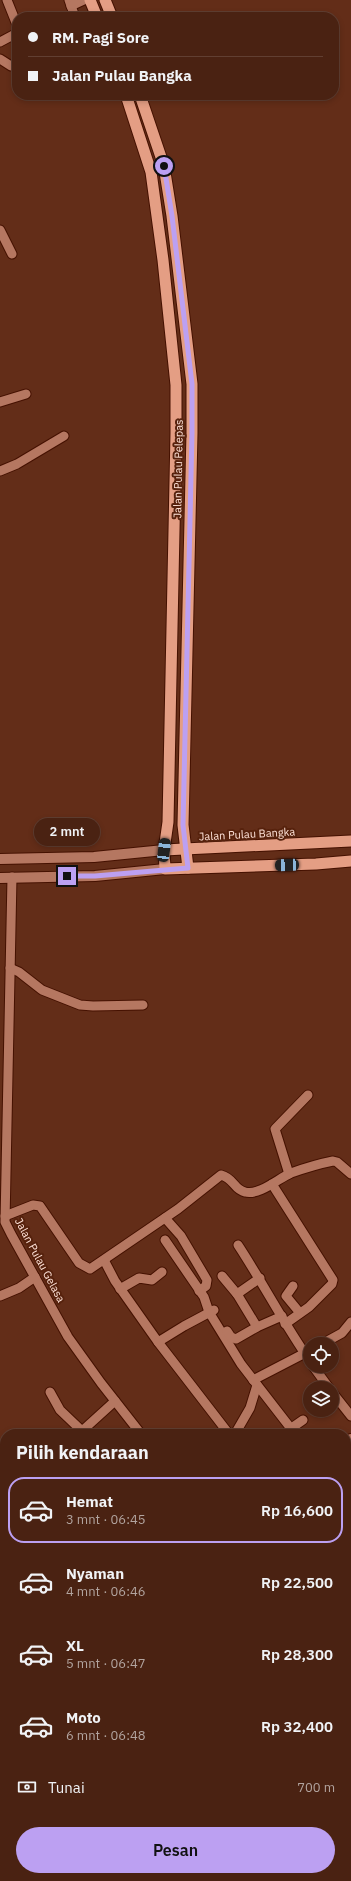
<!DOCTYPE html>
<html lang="id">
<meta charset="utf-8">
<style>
:root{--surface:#4a2212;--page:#542f20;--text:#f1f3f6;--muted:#b2a49f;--line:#613f32;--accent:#bca0f2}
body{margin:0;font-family:"IBM Plex Sans",sans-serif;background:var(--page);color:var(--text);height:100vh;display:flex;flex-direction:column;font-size:15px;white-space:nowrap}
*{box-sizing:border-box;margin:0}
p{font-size:13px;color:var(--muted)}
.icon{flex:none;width:22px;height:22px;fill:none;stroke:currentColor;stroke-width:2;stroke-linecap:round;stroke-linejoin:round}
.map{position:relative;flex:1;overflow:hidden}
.sheet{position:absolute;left:0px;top:1429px;width:351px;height:452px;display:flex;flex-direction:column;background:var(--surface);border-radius:16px 16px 0 0;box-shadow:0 2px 6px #0003,0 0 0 1px var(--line)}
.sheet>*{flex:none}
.guide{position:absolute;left:12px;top:12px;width:327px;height:88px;border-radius:16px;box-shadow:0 2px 6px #0003,0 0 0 1px var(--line);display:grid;align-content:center;height:88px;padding:0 16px;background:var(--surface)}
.fabs{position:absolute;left:303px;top:1337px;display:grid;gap:8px}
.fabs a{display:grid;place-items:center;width:36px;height:36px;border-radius:50%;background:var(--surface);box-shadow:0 2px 6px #0003,0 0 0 1px var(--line);font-size:20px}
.end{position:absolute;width:18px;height:18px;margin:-9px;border:5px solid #bca0f2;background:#111;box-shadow:0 0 0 2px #111}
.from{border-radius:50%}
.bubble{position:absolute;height:28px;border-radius:14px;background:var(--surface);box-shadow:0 2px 6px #0003,0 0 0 1px var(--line);font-size:13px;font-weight:600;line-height:28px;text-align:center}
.car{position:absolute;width:12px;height:24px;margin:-12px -6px;border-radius:5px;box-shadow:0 0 3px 1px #0007;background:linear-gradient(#222 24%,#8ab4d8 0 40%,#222 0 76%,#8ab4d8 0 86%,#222 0)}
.guide b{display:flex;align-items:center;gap:14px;height:38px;font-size:15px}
.guide b+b{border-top:1px solid var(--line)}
.guide i{width:10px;height:10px;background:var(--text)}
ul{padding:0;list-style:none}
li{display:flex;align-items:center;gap:12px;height:66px;margin:0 8px 6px;padding:0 8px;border:2px solid transparent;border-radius:16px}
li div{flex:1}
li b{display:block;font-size:15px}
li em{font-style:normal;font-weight:600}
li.current{border-color:var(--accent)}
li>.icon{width:36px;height:36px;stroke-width:1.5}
h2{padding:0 16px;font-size:18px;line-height:48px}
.pay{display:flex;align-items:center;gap:10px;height:44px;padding:0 16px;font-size:15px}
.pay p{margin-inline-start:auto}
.action{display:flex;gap:8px;margin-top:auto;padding:8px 16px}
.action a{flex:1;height:46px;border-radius:24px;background:var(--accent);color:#111;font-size:16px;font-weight:600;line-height:46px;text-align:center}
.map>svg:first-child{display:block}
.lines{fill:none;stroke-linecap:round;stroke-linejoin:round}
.minor-casing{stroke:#451100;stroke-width:11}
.tertiary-casing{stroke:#451100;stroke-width:12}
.secondary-casing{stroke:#451100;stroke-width:12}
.trunk-casing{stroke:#451100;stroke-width:13}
.minor{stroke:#b57761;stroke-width:9}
.tertiary{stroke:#b57761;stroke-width:10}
.secondary{stroke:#b57761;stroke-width:10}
.trunk{stroke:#e49e84;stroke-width:11}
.route{stroke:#bca0f2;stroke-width:5}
.labels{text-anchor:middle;stroke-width:4;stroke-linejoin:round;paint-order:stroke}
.street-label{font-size:11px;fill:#fee2d8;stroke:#57220d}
</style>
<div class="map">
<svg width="351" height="1881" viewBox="0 0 351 1881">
<rect width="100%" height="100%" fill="#632d18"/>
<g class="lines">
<g class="minor-casing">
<g id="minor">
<polyline points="7,0 17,25"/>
<polyline points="69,0 75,17"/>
<polyline points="71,6 84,0"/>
<polyline points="86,17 96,14"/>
<polyline points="0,42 17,33"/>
<polyline points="0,59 11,66 17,66"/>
<polyline points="0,230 12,254"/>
<polyline points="0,402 26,394"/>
<polyline points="0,471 17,464 64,436"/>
<polyline points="12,877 5,1222 11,1234 68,1337 101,1383 141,1434"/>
<polyline points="10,968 19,972 42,990 80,1005 93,1006 143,1005"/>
<polyline points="289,1174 275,1129 308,1095"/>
<polyline points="272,1184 333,1280 332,1284 309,1307 285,1324"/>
<path d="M 5,1216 L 33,1205 L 40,1206 L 79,1263 L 90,1269 L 178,1209 L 221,1175 C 234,1178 234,1190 245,1192 C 259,1196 279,1178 291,1173 C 305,1168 318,1164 333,1161 L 337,1162 L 351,1174"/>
<polyline points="165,1218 181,1236 207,1280 206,1286 199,1291"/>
<polyline points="165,1240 204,1297 209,1312 241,1364 289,1426 293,1427 303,1420"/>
<path d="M 238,1245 C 263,1283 284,1324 310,1361"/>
<polyline points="104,1260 115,1281 158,1342 229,1434"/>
<polyline points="222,1276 237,1294"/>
<polyline points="293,1286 286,1296 300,1313"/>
<polyline points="120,1289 139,1278 152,1280 162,1272"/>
<polyline points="0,1296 19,1288 35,1277"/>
<polyline points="257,1327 237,1294 260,1278"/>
<polyline points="227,1331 231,1337 236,1339 257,1327 282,1316"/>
<polyline points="158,1342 184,1326 214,1310"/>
<polyline points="322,1344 342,1333 351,1322"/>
<polyline points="313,1366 329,1388"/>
<polyline points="253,1380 309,1351"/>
<polyline points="50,1392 60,1410 82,1431 115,1401"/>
<polyline points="332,1392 351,1416"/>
<polyline points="235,1434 250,1408 257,1385"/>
<polyline points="0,1547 5,1560"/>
<polyline points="0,1602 5,1609"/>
<polyline points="0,1631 5,1629"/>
<polyline points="346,1722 351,1721"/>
<polyline points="0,1827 5,1825"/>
<polyline points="0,1858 5,1866"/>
<polyline points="42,1876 44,1881"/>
<polyline points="64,1876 65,1881"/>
<polyline points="135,1876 137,1881"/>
<polyline points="210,1879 211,1876"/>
<polyline points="249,1881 252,1876"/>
<polyline points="349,1881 351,1878"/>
</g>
</g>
<g class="tertiary-casing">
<polyline id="tertiary" points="346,1819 351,1823"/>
</g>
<g class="secondary-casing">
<g id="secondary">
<polyline points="0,859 94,857 164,850"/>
<polyline points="0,878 95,876 165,869"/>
<polyline points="346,1443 351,1439"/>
<polyline points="0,1699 5,1697"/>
</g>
</g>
<g class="trunk-casing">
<g id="trunk">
<polyline points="90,0 97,17"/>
<polyline points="105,0 112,17"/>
<polyline points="126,95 151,172 163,260 176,385 176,433 168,822 164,850 165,869 316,864 351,861"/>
<polyline points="140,95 164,166 172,216 192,384 192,433 183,825 188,868"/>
<polyline points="164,850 351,841"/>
</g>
</g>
<use href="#minor" class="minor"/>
<use href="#tertiary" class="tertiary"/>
<use href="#secondary" class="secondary"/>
<use href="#trunk" class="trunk"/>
</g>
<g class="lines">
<polyline class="route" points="67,876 95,876 188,868 183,825 192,433 192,384 172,216 164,166"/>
</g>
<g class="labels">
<g class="street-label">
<text transform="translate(178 469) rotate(-89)" y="4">Jalan Pulau Pelepas</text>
<text transform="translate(247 834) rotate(-3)" y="4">Jalan Pulau Bangka</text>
<text transform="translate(40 1260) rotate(62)" y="4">Jalan Pulau Gelasa</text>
</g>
</g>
</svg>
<div class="fabs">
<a><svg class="icon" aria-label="locate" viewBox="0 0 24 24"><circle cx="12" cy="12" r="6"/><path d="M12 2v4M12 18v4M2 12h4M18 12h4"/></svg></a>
<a><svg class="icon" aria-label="layers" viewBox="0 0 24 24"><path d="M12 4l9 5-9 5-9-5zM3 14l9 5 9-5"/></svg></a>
</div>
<i class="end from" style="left:164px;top:166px"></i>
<i class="end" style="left:67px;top:876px"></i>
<div class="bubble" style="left:34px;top:818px;width:66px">2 mnt</div>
<i class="car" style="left:164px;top:850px;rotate:7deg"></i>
<i class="car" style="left:287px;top:865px;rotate:268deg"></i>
<div class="guide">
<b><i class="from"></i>RM. Pagi Sore</b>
<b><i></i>Jalan Pulau Bangka</b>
</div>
<section class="sheet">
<h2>Pilih kendaraan</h2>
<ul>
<li class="current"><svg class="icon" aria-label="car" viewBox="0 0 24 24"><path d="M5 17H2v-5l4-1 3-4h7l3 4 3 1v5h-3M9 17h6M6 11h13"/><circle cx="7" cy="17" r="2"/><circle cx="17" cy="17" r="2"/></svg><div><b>Hemat</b><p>3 mnt · 06:45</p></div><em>Rp 16,600</em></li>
<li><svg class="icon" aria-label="car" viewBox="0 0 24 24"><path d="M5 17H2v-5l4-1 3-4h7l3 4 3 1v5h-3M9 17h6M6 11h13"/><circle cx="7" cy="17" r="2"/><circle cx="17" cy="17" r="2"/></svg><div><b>Nyaman</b><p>4 mnt · 06:46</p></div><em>Rp 22,500</em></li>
<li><svg class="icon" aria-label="car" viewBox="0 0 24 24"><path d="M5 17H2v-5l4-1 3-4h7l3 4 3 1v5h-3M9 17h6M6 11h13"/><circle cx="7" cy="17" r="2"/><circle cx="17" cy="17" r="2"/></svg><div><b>XL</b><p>5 mnt · 06:47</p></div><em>Rp 28,300</em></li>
<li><svg class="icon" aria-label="car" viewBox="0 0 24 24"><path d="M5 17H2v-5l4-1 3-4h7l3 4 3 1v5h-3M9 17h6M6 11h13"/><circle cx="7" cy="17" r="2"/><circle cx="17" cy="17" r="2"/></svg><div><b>Moto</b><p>6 mnt · 06:48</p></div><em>Rp 32,400</em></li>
</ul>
<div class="pay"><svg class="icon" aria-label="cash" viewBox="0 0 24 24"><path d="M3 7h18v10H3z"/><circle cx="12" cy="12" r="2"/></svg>Tunai<p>700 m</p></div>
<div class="action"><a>Pesan</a></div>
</section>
</div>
